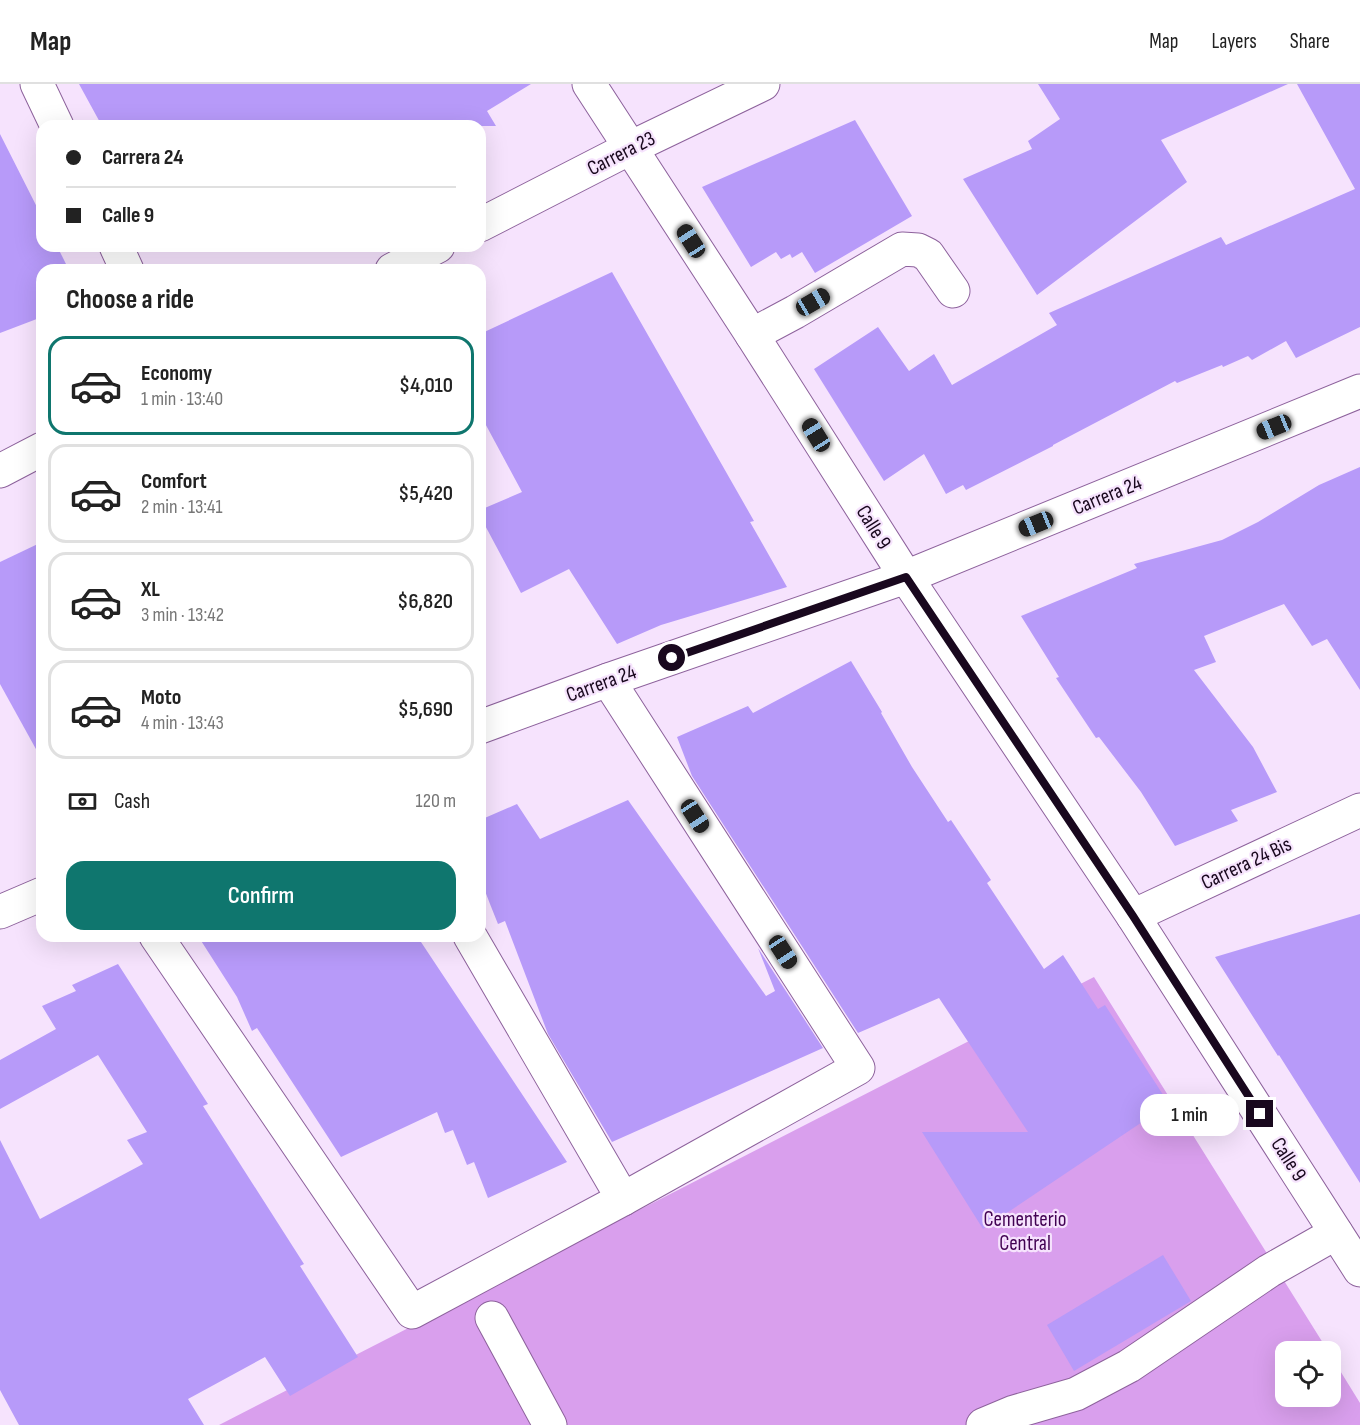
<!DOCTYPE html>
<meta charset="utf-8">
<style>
:root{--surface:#fff;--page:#f6f6f6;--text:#222;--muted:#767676;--line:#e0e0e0;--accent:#0f766e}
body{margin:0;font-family:"Sofia Sans Condensed",sans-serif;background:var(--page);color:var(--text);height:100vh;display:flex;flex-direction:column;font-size:22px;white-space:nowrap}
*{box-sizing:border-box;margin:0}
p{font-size:20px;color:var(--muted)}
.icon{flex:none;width:33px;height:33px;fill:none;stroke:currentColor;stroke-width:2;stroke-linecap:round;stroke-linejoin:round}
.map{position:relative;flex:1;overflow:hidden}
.drawer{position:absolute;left:36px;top:180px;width:450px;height:678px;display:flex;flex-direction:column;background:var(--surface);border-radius:18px;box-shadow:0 6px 24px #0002}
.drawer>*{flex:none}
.hud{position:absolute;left:36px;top:36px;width:450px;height:132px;border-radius:18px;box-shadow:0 6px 24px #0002;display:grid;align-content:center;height:132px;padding:0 30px;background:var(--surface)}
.tools{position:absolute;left:1275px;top:1257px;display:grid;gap:12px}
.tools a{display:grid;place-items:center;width:66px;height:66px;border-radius:12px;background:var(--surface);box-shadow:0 6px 24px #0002;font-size:30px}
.end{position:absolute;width:27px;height:27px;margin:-14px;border:8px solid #19081e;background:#fff;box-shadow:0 0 0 3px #fff}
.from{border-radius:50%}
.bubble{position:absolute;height:42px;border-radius:18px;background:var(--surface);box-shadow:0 6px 24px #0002;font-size:20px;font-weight:600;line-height:42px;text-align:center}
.car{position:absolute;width:18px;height:36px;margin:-18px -9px;border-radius:8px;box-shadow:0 0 4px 2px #0007;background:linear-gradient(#222 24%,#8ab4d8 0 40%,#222 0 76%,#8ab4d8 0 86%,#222 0)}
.hud b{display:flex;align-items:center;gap:21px;height:57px;font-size:22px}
.hud b+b{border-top:2px solid var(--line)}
.hud i{width:15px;height:15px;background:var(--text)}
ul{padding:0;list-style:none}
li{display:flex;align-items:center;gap:18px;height:99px;margin:0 12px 9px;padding:0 18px;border:3px solid var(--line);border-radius:18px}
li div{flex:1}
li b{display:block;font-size:22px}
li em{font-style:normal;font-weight:600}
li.active{border-color:var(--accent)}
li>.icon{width:54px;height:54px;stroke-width:1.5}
h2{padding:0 30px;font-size:27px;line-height:72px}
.pay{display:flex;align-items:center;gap:15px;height:66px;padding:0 30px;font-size:22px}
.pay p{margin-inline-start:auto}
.primary-button{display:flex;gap:12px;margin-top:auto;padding:12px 30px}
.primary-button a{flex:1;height:69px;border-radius:18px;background:var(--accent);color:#fff;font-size:24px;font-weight:600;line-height:69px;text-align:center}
header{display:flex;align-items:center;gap:36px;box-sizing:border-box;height:84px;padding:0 30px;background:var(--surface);border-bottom:2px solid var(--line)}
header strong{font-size:28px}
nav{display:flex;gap:33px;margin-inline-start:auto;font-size:21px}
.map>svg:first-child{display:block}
.green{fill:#d99fed}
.building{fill:#b79af9}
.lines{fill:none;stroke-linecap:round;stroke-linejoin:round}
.minor-casing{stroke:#8d629c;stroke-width:35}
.minor{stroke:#fff;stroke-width:33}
.route{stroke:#19081e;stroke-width:8}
.labels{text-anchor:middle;stroke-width:4.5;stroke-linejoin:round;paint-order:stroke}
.street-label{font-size:21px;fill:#19081e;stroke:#f6e3fd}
.park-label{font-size:21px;fill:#420253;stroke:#f6e3fd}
</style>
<header>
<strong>Map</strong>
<nav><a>Map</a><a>Layers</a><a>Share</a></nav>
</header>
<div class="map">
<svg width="1360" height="1341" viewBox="0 0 1360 1341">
<rect width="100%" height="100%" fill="#f6e3fd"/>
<polygon class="green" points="1094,893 1328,1267 1286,1268 1286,1312 1330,1312 1331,1272 1360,1319 1360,1341 219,1341"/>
<g class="building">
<polygon points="79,0 531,0 487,27 496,42 102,42"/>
<polygon points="1038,0 1288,0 1161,56 1187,98 1037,211 963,95 1032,65 1028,57 1060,35"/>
<polygon points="1297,0 1360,0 1360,243 1296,274 1286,257 1252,276 1248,272 1223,283 1222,281 1177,299 1175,297 1053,361 1053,362 966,406 963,401 946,410 924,370 884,397 814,285 878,243 909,287 934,270 952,301 1057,241 1049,229 1221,153 1226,161 1355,105"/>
<polygon points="855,36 912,132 815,189 802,168 792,174 790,170 781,175 776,168 751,183 702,103"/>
<polygon points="0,50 42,133 42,162 57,162 69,186 42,186 42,233 0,249"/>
<polygon points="612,188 754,437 750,438 787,503 661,541 617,560 569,485 521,509 480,432 480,426 522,408 480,330 480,250"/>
<polygon points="1360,383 1360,606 1327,555 1312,562 1284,520 1204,552 1216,578 1194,586 1253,663 1277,708 1231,726 1238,737 1175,762 1141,708 1099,653 1096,654 1056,594 1059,593 1021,532 1137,484 1134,480 1222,456 1258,438 1319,401"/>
<polygon points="42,458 42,676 0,600 0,478"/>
<polygon points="851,577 882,628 881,629 912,683 948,738 951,736 991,796 987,799 1044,885 1063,871 1098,925 1105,921 1169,1020 983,1145 922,1048 1028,1048 939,914 858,949 692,692 677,653 748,622 753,629"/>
<polygon points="628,716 766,912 775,907 758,864 823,964 612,1058 548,950 505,837 498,840 490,820 480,794 480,736 517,720 540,755"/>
<polygon points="1360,830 1360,1099 1279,971 1278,972 1215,873"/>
<polygon points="198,852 417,852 567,1078 488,1114 474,1078 467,1081 453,1046 445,1049 437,1028 341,1073 257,944 252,947 237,913"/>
<polygon points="118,880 208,1020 203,1022 304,1180 300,1182 358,1273 290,1312 265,1273 188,1315 204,1341 19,1341 0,1306 0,1056 40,1135 143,1080 127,1056 147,1048 98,971 0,1025 0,976 56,945 42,922 76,907 72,901"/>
<polygon points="1163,1171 1191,1217 1074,1287 1047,1241"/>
</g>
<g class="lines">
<g class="minor-casing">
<g id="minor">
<polyline points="37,0 57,42"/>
<polyline points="589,0 752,251 906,493 1133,832 1360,1186"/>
<polyline points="480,141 630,64 763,0"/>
<polyline points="116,162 127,186"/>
<polyline points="392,186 438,162"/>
<polyline points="752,251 795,228 902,165 918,166 928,171 953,207"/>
<polyline points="0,387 42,365"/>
<polyline points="480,643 608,596 906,493 1360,307"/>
<polyline points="0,828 42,810"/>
<polyline points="1133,832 1360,726"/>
<polyline points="156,852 412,1228 623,1115 858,984 608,596"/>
<polyline points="470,852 623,1115"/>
<polyline points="492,1234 550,1341"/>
<polyline points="983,1341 1014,1328 1076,1310 1129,1282 1269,1187 1336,1149"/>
</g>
</g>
<use href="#minor" class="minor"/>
</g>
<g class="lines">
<polyline class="route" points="672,574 906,493 1133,832 1260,1030"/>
</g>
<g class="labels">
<g class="street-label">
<text transform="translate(621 69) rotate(-27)" y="7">Carrera 23</text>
<text transform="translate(1107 411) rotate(-22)" y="7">Carrera 24</text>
<text transform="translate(874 443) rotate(58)" y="7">Calle 9</text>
<text transform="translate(601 599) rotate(-20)" y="7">Carrera 24</text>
<text transform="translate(1246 779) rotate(-25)" y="7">Carrera 24 Bis</text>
<text transform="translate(1289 1075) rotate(57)" y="7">Calle 9</text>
</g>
<g class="park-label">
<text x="1025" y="1142">Cementerio<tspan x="1025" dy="24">Central</tspan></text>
</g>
</g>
</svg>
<div class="tools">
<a><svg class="icon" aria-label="locate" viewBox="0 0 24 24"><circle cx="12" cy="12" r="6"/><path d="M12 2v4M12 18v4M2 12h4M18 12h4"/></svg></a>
</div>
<i class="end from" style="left:672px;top:574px"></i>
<i class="end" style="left:1260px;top:1030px"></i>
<div class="bubble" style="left:1140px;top:1010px;width:99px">1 min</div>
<i class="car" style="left:691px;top:157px;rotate:327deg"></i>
<i class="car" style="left:813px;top:218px;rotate:60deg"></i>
<i class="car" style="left:1274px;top:343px;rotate:248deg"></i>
<i class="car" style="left:816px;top:351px;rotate:328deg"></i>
<i class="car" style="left:1036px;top:440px;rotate:248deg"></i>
<i class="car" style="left:695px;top:732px;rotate:147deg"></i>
<i class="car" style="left:783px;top:868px;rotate:147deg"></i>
<div class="hud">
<b><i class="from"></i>Carrera 24</b>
<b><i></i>Calle 9</b>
</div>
<section class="drawer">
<h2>Choose a ride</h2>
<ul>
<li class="active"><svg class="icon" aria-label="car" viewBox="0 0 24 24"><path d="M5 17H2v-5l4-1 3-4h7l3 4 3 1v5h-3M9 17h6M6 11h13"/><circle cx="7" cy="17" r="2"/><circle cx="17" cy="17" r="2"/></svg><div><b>Economy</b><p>1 min · 13:40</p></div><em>$4,010</em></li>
<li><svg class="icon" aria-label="car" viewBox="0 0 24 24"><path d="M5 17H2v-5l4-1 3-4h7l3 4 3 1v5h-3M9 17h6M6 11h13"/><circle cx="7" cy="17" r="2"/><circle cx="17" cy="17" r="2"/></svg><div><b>Comfort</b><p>2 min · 13:41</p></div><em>$5,420</em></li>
<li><svg class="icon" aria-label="car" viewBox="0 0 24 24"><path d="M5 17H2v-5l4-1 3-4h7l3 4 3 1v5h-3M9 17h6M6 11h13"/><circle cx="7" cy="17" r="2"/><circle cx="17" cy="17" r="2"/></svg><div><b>XL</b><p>3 min · 13:42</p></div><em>$6,820</em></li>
<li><svg class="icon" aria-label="car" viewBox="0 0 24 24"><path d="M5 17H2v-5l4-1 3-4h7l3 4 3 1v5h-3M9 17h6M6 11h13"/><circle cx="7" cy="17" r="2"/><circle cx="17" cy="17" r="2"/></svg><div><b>Moto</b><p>4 min · 13:43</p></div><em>$5,690</em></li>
</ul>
<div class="pay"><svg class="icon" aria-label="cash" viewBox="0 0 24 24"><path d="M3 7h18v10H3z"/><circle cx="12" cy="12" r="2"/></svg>Cash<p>120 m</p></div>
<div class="primary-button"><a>Confirm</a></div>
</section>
</div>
